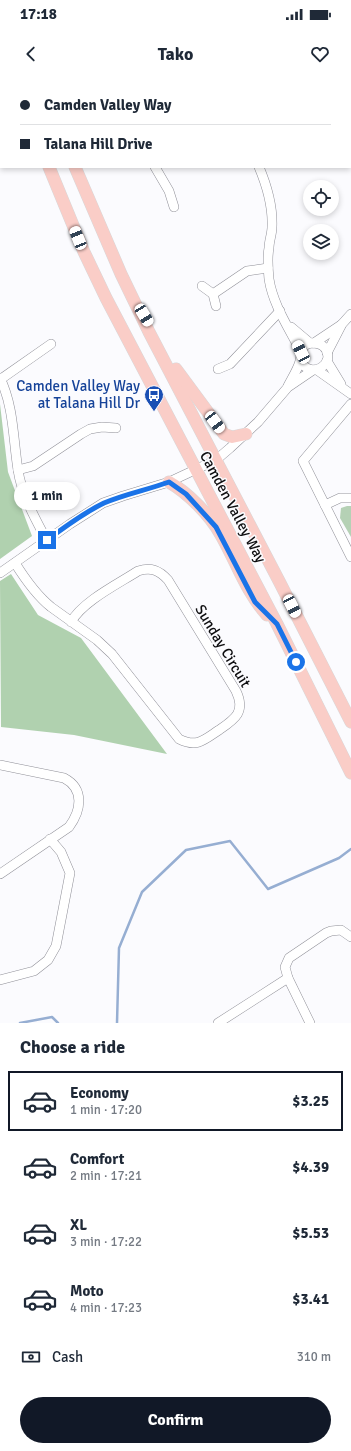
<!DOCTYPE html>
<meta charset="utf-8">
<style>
:root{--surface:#fff;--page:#f6f6f7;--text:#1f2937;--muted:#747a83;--line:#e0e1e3;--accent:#111827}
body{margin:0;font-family:Signika,sans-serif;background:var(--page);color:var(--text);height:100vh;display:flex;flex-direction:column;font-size:15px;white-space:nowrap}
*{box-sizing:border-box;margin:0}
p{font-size:13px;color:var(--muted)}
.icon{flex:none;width:22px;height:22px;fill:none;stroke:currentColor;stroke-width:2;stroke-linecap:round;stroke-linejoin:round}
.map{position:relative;height:943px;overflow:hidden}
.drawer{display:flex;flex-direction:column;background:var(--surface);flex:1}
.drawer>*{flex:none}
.hud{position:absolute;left:0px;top:0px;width:351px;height:88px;box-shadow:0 2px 6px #0003;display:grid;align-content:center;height:88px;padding:0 20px;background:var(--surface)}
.controls{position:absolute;left:303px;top:100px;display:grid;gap:8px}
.controls a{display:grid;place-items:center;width:36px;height:36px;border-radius:50%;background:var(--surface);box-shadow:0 2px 6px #0003;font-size:20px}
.end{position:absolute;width:18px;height:18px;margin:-9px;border:5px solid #1a73e8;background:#fff;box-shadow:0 0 0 2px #fff}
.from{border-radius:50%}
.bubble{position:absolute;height:28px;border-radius:14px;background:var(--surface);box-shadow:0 2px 6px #0003;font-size:13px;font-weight:800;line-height:28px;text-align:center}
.car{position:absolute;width:12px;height:24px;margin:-12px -6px;border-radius:5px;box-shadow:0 0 3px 1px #0007;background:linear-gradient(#fff 24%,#345 0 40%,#fff 0 76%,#345 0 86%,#fff 0)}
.hud b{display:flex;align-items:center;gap:14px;height:38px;font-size:15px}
.hud b+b{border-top:1px solid var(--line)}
.hud i{width:10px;height:10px;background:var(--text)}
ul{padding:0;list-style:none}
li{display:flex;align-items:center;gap:12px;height:60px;margin:0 8px 6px;padding:0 12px;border:2px solid transparent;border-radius:0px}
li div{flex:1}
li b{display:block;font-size:15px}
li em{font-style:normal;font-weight:800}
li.current{border-color:var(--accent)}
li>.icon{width:36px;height:36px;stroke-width:1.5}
h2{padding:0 20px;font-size:18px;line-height:48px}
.pay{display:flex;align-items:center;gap:10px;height:44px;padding:0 20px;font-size:15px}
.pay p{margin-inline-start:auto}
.button{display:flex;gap:8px;margin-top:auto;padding:8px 20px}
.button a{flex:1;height:46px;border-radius:24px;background:var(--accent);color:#fff;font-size:16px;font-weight:800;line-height:46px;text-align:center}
.status{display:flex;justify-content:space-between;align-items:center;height:28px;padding:0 20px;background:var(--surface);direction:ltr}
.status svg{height:11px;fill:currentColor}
header{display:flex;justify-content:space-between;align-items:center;height:52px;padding:0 20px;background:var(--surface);font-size:18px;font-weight:800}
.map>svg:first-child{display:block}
.green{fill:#b5d1b5}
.forest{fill:#b0d1af}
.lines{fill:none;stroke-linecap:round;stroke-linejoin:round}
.stream{stroke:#96aed2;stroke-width:2.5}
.minor-casing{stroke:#909098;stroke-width:10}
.major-casing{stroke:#d8d8d9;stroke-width:13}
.minor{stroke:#fff;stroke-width:9}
.major{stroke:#facdc7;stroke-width:12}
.route{stroke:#1a73e8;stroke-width:5}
.labels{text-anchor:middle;stroke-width:3;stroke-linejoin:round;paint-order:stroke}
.transit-label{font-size:15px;fill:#164399;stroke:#fbfbfe;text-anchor:end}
.street-label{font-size:15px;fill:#0d0d0f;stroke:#fbfbfe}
</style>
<div class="status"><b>17:18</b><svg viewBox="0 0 49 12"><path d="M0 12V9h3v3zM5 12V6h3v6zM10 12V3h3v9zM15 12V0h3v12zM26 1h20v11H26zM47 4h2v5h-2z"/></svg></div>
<header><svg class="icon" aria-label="back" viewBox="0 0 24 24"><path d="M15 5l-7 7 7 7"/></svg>Tako<svg class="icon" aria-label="heart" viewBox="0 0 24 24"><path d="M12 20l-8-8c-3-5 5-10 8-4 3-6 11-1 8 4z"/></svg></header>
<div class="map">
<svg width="351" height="943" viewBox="0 0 351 943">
<rect width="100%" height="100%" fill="#fbfbfe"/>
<polygon class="green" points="347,426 351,426 351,457 340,438 341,428"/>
<g class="forest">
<polygon points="0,324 8,392 32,456 0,479"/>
<polygon points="11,494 38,535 81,558 167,674 74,655 1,647 0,501"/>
</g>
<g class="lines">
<g class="stream">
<polyline points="20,943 52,937 58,943"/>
<polyline points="117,943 119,868 142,812 186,770 230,761 268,809 339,778 351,769"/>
</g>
<g class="minor-casing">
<g id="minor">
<polyline points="111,0 111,1"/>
<polyline points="217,0 217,1"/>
<polyline points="316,0 317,1"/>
<polyline points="350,69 351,72"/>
<polyline points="155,87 169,111 174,127"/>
<path d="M 259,87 C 267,106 273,125 272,147 C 272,154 269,161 269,168 C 267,178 268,188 269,199 C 273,225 289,248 301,272"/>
<polyline points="202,206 213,214 216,226"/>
<polyline points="213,214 247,191 268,188"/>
<polyline points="291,247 310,263"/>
<polyline points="314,263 341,245"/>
<polyline points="327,273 342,244 351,234"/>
<polyline points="327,281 341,304"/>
<polyline points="218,289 230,284 280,231"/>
<polyline points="317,290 351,314"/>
<path d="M 0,298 C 14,327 13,359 18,390 C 22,416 35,438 47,461"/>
<polyline points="1,299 51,264"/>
<path d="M 288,306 C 292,298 298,289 300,281 C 302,273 300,264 312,263 C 317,263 321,264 324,267 C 338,282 311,302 300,280"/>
<polyline points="351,324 303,381 351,477"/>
<polyline points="18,390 33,386 81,354 90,349 102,347 116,348"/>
<polyline points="325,425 340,418 351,418"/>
<path d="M 15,483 C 25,499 36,515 51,527 L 97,560 L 112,574 L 179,659 C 197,668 204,660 219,650 C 235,639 246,632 236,611 L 168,500 C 159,490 151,487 138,491 C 118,504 83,521 71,542"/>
<polyline points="0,493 70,444 103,423 123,416 169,402 216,380 230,368 258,342 288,307 313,290"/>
<path d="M 0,685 L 64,698 C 85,709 81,731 69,747 L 0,794"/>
<polyline points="0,900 34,891 48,880 56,866 70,793 61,772 50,759"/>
<polyline points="218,943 288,898"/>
<polyline points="310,943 288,898 285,887 289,878 326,853 331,851 341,850 351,857"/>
</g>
</g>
<g class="major-casing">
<g id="major">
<polyline points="5,0 5,1"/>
<polyline points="33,0 33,1"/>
<polyline points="49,87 84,172 106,218 277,544 351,693"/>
<polyline points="75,87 121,194 149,252 279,501 351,642"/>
<polyline points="176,289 224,354 232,357 246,354"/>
<path d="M 169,402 C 188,413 210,435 221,455 C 236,481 246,512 267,535"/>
</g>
</g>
<use href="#minor" class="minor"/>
<use href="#major" class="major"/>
</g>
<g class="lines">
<path class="route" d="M 47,460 C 65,447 83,433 104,423 C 125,414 147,410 169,402 L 186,414 L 216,447 L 255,522 L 277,544 L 296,582"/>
</g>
<defs>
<g id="bus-pin" transform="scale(1)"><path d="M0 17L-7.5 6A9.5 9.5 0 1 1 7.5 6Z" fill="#1a4fb4" stroke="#fbfbfe"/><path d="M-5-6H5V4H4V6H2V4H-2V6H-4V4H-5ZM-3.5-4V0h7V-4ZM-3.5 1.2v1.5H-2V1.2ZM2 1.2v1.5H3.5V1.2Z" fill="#fff"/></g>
</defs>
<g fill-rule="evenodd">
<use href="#bus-pin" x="154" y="315"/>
</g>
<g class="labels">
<g class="transit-label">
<text x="140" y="311">Camden Valley Way<tspan x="140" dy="17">at Talana Hill Dr</tspan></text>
</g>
<g class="street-label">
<text transform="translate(233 427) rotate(62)" y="5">Camden Valley Way</text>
<text transform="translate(223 566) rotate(59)" y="5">Sunday Circuit</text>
</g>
</g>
</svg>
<div class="controls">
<a><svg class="icon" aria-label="locate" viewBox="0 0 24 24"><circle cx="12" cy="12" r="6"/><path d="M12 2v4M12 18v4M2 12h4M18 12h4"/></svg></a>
<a><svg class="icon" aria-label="layers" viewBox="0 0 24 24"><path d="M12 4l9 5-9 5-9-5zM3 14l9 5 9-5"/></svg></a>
</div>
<i class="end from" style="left:296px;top:582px"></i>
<i class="end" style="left:47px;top:460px"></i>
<div class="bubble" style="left:14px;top:402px;width:66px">1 min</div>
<i class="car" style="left:78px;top:158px;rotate:338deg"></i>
<i class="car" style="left:144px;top:235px;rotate:149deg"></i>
<i class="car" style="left:301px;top:272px;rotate:334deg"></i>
<i class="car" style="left:215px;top:342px;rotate:143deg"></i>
<i class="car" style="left:292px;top:526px;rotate:153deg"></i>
<div class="hud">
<b><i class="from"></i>Camden Valley Way</b>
<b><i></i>Talana Hill Drive</b>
</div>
</div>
<section class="drawer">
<h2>Choose a ride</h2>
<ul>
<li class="current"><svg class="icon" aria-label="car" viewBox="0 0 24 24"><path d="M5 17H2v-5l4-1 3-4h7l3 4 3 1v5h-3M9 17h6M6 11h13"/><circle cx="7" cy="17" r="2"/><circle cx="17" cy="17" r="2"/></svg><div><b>Economy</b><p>1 min · 17:20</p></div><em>$3.25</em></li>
<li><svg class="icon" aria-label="car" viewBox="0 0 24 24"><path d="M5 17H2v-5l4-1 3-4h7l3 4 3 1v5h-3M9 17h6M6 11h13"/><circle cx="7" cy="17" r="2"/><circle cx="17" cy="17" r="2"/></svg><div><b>Comfort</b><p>2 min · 17:21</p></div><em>$4.39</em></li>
<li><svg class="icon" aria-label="car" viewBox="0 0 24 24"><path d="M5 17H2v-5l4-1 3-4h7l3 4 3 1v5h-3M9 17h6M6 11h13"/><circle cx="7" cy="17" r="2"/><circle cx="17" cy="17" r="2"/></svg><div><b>XL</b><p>3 min · 17:22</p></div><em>$5.53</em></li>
<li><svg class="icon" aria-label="car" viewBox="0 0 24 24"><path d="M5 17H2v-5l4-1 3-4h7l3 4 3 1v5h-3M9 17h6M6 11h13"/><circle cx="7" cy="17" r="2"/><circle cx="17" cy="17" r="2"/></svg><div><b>Moto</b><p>4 min · 17:23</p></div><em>$3.41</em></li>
</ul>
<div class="pay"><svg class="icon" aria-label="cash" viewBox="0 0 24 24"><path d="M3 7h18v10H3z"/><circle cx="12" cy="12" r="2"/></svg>Cash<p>310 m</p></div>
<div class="button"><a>Confirm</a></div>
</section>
